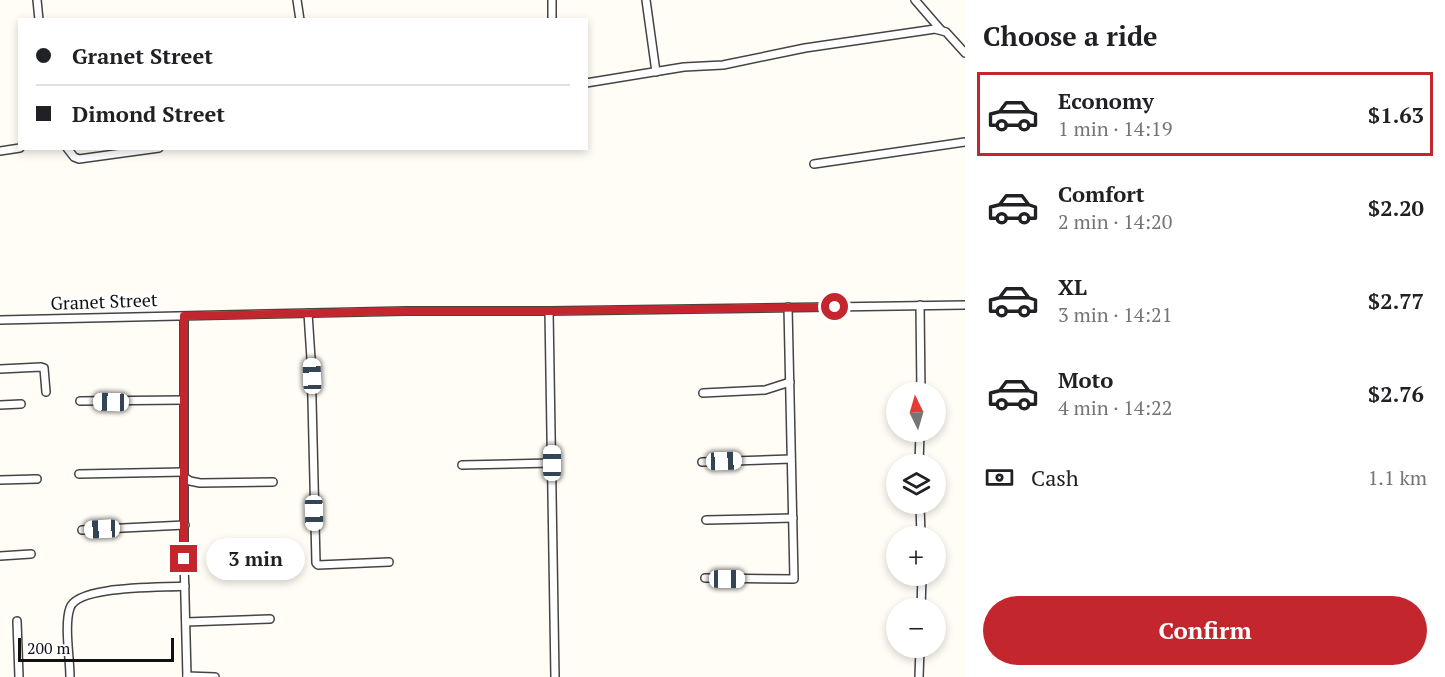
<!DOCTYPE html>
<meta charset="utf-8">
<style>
:root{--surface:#fff;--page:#f2f2f2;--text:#202124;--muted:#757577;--line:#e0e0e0;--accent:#c4262e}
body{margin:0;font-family:"PT Serif",serif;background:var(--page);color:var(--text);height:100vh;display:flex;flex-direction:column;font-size:22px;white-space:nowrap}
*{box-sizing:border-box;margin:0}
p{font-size:20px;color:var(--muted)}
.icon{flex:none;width:33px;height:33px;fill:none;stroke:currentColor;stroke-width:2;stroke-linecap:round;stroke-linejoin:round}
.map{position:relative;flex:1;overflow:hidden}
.panel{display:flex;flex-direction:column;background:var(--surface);width:480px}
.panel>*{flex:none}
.banner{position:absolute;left:18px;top:18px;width:570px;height:132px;border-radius:0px;box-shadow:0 3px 9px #0003;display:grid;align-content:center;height:132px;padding:0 18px;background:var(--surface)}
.needle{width:39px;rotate:355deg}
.tools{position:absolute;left:886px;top:382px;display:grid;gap:12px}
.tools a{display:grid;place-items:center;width:60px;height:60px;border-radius:50%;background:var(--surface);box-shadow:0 3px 9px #0003;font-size:30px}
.scale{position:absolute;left:18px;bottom:15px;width:156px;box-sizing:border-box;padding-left:6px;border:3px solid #111;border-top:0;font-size:16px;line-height:21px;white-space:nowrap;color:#111;-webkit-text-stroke:4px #fff;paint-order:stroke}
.end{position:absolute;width:27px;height:27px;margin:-14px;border:8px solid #c4262e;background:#fff;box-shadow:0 0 0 3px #fff}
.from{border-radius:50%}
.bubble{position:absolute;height:42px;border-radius:21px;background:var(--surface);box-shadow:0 3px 9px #0003;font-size:20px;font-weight:700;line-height:42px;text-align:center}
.car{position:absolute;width:18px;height:36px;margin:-18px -9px;border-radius:8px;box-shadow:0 0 4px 2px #0007;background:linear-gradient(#fff 24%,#345 0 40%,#fff 0 76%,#345 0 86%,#fff 0)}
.banner b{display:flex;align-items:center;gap:21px;height:57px;font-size:22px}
.banner b+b{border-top:2px solid var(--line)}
.banner i{width:15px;height:15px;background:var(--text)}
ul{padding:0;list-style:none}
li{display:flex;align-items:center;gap:18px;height:84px;margin:0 12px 9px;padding:0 6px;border:3px solid transparent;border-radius:0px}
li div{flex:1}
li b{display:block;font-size:22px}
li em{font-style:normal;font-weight:700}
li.selected{border-color:var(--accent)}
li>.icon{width:54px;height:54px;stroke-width:1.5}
h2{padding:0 18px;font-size:27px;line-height:72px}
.pay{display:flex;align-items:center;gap:15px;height:66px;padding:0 18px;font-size:22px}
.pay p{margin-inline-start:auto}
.action{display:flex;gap:12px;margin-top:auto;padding:12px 18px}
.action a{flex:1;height:69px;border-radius:36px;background:var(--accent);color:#fff;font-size:24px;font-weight:700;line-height:69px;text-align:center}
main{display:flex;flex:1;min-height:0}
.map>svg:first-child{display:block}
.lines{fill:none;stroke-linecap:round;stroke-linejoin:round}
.minor-casing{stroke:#444;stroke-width:10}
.minor{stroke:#fff;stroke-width:7}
.route{stroke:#c4262e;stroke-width:8}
.labels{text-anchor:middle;stroke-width:6;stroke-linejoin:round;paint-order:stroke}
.street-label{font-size:18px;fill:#111;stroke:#fff}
</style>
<main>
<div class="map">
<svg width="965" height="677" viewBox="0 0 965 677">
<rect width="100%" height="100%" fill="#fffdf5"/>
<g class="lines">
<g class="minor-casing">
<g id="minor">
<polyline points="37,0 39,20"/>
<polyline points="297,0 300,20"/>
<polyline points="552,0 552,20"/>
<polyline points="646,0 656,72"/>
<polyline points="915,0 941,30"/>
<polyline points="586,83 684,67 723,65 805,48 935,29 946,32 965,53"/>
<polyline points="67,148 74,157 79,159 159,148"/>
<polyline points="0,151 20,148"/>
<polyline points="814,164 965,142"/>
<polyline points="920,305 921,393"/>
<polyline points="549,311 555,677"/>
<polyline points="308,313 311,359 316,563 318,565 389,562"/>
<polyline points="184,316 184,559 187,677"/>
<polyline points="0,320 406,311 549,311 965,305"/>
<polyline points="0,369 41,367 44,368 46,392"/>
<polyline points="703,393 765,390 790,382"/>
<polyline points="80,401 184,400"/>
<polyline points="0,405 21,404"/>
<polyline points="702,462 791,459"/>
<polyline points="462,465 552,463"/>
<polyline points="919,465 920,432"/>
<polyline points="79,474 184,472"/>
<polyline points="184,477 190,481 200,483 273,482"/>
<polyline points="0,480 37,479"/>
<polyline points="920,504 921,537"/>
<polyline points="706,520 793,518"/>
<polyline points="82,530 185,525"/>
<polyline points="0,556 31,554"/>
<polyline points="705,578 794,579 788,307"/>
<polyline points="921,609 922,576"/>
<polyline points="17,621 19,677"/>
<polyline points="186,622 270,619"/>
<polyline points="187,676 215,677"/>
<path d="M 70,677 C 70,658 64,625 70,608 C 77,585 163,588 185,586"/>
<polyline points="919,677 920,648"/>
</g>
</g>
<use href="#minor" class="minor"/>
</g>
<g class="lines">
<polyline class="route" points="184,559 184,316 406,311 549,311 835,307"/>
</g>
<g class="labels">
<g class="street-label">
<text transform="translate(104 302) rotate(-2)" y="6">Granet Street</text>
</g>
</g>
</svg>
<div class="tools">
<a><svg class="needle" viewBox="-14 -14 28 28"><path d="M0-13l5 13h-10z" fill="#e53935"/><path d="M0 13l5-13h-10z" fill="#757577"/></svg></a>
<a><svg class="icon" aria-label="layers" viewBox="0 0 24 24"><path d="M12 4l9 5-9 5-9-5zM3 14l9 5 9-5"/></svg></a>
<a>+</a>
<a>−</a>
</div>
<div class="scale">200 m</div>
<i class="end from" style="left:835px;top:307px"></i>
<i class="end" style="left:184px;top:559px"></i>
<div class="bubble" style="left:206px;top:538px;width:99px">3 min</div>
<i class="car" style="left:312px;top:376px;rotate:358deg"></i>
<i class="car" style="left:111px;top:402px;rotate:271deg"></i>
<i class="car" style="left:724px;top:461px;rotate:88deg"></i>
<i class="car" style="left:552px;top:463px;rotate:0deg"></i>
<i class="car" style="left:314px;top:513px;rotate:179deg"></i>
<i class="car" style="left:102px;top:529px;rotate:267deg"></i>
<i class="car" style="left:727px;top:579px;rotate:90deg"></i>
<div class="banner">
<b><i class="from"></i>Granet Street</b>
<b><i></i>Dimond Street</b>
</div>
</div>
<section class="panel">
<h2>Choose a ride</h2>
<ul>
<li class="selected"><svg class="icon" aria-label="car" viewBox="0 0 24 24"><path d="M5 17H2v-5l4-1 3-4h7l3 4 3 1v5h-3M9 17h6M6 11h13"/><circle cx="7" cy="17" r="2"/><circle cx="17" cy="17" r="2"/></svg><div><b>Economy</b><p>1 min · 14:19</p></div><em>$1.63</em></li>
<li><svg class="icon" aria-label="car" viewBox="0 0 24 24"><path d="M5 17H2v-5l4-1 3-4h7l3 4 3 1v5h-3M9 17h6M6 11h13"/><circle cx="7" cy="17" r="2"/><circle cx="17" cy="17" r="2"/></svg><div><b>Comfort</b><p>2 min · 14:20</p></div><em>$2.20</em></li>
<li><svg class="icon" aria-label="car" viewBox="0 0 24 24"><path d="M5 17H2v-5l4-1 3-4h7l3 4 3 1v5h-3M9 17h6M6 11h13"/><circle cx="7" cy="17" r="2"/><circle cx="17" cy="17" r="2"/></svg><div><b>XL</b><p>3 min · 14:21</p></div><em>$2.77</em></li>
<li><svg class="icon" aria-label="car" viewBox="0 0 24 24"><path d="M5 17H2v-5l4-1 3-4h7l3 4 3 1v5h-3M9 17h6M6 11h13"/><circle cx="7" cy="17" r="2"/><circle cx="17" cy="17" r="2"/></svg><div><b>Moto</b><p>4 min · 14:22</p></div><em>$2.76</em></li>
</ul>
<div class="pay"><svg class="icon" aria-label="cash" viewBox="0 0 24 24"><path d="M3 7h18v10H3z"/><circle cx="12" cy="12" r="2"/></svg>Cash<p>1.1 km</p></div>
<div class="action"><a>Confirm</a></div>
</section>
</main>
